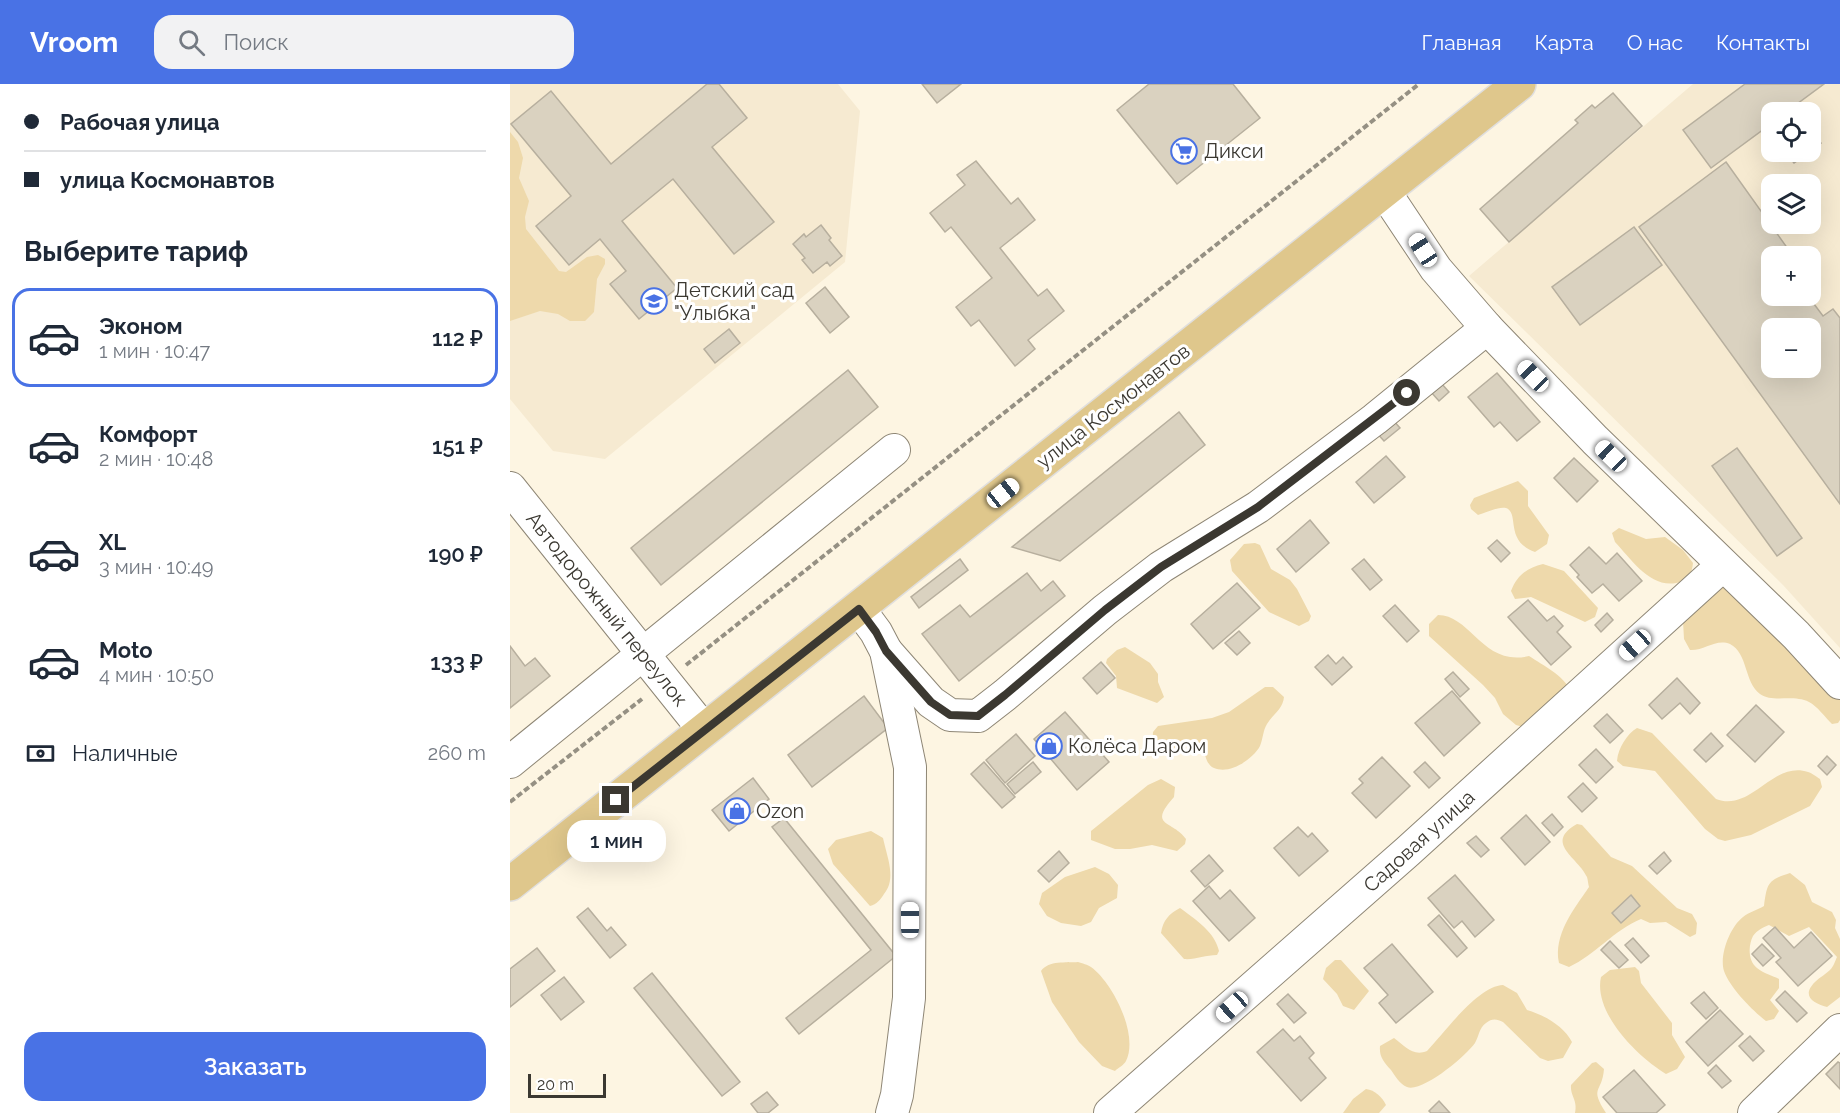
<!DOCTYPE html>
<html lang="ru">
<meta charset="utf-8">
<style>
:root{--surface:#fff;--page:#f2f2f3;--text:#1f2937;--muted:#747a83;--line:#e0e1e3;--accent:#4972e5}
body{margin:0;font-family:Raleway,sans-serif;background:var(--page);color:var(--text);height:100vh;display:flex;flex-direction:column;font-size:22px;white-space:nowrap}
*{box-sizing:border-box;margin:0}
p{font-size:20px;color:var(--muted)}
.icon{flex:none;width:33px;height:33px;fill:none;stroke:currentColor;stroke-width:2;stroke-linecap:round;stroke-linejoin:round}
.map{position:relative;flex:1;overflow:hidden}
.sheet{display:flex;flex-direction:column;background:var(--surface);width:510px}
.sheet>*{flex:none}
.hud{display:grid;align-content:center;height:132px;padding:0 24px;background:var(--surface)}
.buttons{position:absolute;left:1251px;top:18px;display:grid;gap:12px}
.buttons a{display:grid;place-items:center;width:60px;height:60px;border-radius:12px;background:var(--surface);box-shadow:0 6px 24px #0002;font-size:30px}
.scale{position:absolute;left:18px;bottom:15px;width:78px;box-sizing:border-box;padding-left:6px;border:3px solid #3b3831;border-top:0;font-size:16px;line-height:21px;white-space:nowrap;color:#3b3831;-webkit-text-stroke:4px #fff;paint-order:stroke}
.end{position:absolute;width:27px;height:27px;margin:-14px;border:8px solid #3b3831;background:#fff;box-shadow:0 0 0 3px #fff}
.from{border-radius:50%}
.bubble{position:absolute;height:42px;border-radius:18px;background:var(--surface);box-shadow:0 6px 24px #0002;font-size:20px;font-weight:600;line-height:42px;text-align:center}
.car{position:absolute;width:18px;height:36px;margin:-18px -9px;border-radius:8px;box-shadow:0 0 4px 2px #0007;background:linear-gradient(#fff 24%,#345 0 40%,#fff 0 76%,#345 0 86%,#fff 0)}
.hud b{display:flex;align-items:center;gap:21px;height:57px;font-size:22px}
.hud b+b{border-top:2px solid var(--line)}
.hud i{width:15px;height:15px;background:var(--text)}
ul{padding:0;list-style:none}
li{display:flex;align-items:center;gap:18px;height:99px;margin:0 12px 9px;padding:0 12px;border:3px solid transparent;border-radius:18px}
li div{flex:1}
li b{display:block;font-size:22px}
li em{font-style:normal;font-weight:600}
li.on{border-color:var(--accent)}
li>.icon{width:54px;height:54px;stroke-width:1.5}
h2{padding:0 24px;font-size:27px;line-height:72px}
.pay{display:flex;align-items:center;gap:15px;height:66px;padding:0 24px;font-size:22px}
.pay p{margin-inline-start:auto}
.action{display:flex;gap:12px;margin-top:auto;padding:12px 24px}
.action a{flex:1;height:69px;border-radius:18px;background:var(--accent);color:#fff;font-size:24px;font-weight:600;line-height:69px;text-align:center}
header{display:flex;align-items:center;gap:36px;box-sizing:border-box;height:84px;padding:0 30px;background:var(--accent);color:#fff}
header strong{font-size:28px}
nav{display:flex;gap:33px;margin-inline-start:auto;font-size:21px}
.search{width:420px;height:54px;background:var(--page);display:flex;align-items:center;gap:15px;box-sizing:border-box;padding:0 21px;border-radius:18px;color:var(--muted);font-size:22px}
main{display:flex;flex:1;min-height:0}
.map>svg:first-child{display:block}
.built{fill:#f6ead1;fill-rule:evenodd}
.green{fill:#eed9ab}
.building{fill:#dad2c0;stroke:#b7af9e;stroke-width:1.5;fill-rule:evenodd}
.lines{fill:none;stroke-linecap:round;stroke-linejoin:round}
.minor-casing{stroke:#8e8675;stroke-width:34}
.major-casing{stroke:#e0dfde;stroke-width:36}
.path{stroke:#959083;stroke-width:4;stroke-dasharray:6 3;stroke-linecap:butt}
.minor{stroke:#fff;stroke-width:32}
.major{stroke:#dfc78c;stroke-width:33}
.route{stroke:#3b3831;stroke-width:8}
.labels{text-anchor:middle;stroke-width:6;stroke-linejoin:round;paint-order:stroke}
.poi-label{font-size:20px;fill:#3b3831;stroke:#fff;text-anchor:start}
.street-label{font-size:20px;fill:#3b3831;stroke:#fff}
</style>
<header>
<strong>Vroom</strong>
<div class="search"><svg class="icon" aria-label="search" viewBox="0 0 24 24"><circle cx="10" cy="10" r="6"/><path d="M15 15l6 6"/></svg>Поиск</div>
<nav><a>Главная</a><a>Карта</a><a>О нас</a><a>Контакты</a></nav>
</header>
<main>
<section class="sheet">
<div class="hud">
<b><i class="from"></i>Рабочая улица</b>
<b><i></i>улица Космонавтов</b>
</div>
<h2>Выберите тариф</h2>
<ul>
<li class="on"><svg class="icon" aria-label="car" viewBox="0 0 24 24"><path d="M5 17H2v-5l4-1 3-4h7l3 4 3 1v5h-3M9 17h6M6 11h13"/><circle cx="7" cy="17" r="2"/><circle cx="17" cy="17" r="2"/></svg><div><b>Эконом</b><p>1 мин · 10:47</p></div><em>112 ₽</em></li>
<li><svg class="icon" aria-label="car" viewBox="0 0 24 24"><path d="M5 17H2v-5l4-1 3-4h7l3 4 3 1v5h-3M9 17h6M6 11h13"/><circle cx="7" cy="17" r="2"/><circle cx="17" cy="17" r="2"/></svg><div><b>Комфорт</b><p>2 мин · 10:48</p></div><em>151 ₽</em></li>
<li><svg class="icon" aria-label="car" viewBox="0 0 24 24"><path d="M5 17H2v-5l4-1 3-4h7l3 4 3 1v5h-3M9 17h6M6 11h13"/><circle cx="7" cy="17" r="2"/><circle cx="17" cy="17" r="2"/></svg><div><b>XL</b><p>3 мин · 10:49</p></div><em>190 ₽</em></li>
<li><svg class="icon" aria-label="car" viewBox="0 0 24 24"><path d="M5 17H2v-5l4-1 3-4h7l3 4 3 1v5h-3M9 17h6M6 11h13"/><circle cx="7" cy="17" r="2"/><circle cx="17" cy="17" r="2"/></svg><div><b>Moto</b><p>4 мин · 10:50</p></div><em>133 ₽</em></li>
</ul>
<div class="pay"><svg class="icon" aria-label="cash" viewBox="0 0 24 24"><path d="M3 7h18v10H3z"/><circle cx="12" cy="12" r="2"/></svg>Наличные<p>260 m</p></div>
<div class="action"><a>Заказать</a></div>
</section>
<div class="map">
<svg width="1330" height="1029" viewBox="0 0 1330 1029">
<rect width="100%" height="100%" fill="#fdf5e2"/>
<g class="built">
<polygon points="0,0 328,0 350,27 335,178 95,375 43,367 0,315"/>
<path d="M 1183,0 L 1330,0 L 1330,564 L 1273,501 L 959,192 ZM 1262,28 L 1300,28 L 1300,68 L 1262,68 ZM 1262,100 L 1300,100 L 1300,140 L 1262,140 ZM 1262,172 L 1300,172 L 1300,212 L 1262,212 ZM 1262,244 L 1300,244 L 1300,284 L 1262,284 Z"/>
</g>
<g class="green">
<polygon points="0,48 8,58 13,74 9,94 19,117 15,133 16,145 49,187 56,188 77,173 88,171 95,175 95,180 87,195 84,228 75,237 60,237 48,230 30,227 0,237"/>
<path d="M 1008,397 L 1018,407 L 1018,422 L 1039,451 L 1037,460 L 1025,468 C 994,457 1010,429 996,424 C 989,422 975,429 968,431 L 961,425 L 960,421 L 964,414 Z"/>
<path d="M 1109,444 L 1136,455 L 1155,453 L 1173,466 L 1183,479 C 1182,490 1177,498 1166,499 C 1140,504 1121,475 1105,458 L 1102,449 Z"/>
<polygon points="745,459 750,461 761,485 780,496 787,505 801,532 799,537 789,542 759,528 722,487 720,476 734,460"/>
<path d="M 1033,480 L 1054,487 L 1088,524 L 1085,533 L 1075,538 L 1021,513 L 1005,515 L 1001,507 C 1007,491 1017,484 1033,480 Z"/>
<path d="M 1219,502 L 1330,610 L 1330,636 L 1328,639 L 1322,640 C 1315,633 1307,622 1299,618 C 1283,610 1262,619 1250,610 C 1234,598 1238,569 1220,560 C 1206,554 1194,567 1180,566 L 1174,555 L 1173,537 L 1207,504 Z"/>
<path d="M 928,531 C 961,531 973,583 1019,572 C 1034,582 1053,591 1061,607 L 1017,644 L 1006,641 L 993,630 L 985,614 L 973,601 L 919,552 L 919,540 Z"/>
<polygon points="615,563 640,579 648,590 648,598 654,613 647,619 607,604 606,592 596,579 597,575 607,566"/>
<path d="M 755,603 L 763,603 L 774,613 C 773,625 763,630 757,640 C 753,646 753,655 750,662 C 743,675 720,691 704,684 C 692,679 698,660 683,657 C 667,653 662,678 642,665 L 643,648 L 648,642 L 702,634 L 719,628 Z"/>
<path d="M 1127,644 L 1142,649 L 1206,715 C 1241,729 1263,676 1298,688 C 1302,689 1307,693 1310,695 L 1312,703 L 1300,722 L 1241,751 L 1215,757 L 1208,755 L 1195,745 L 1145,687 L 1113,682 L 1107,677 C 1108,664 1117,650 1127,644 Z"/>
<path d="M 651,695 L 665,703 L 664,713 C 637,743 663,736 676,755 L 675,760 L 667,767 L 642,761 L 620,765 L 605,765 L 581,756 L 581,747 L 638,701 Z"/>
<path d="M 1067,740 L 1072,741 L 1101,773 L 1122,782 L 1167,824 L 1182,830 L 1187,839 L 1186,850 L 1180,853 L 1156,838 L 1140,839 L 1131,835 C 1104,846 1085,871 1059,883 L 1049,879 C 1043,851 1064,825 1079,803 C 1078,800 1078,796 1077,793 C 1069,774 1033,759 1067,740 Z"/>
<path d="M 361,747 L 373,754 C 377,773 387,795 374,810 C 370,816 367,820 360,822 L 323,780 L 318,765 L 326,756 Z"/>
<polygon points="585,783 599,790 608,801 607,814 589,824 581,838 571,842 551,839 537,832 529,820 532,809 555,793"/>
<path d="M 1280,789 L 1295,801 L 1302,818 L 1322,828 L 1326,836 L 1325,844 L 1330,855 L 1330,913 L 1317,923 C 1303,919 1291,912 1305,898 C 1310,893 1316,890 1320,886 C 1324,882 1325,877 1327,873 L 1299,843 L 1279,852 L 1259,841 C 1254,843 1247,846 1243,852 C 1238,862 1238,877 1247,884 C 1253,889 1263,892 1269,895 L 1269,904 L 1260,916 L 1269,927 L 1264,935 L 1256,937 C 1243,927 1220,904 1214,887 C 1209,871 1220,843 1233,833 C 1239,828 1247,826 1254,822 C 1257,799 1258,796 1280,789 Z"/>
<path d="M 670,824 C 685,835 705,848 709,867 L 707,871 C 695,871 685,876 674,875 L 651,849 C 653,836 659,830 670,824 Z"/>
<polygon points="825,876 831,876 859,907 844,926 833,922 827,910 813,895 816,884"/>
<path d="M 568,878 C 572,879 578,881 581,883 C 603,899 629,951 616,977 C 614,981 608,984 605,987 L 592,982 L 569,958 L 542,918 L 531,887 C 539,876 556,879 568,878 Z"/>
<path d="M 1125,883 L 1129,887 L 1131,899 L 1162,939 L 1162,951 L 1175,973 L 1167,985 L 1156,990 C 1128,973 1083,929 1091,893 L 1100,886 Z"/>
<path d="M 993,901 L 1007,909 L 1017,926 C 1034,931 1054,942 1062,958 L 1053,974 L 1038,977 L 1030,974 L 993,938 C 987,935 982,934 976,939 C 969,944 969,952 965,959 C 956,972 912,1009 897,1003 C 890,1000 885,992 881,986 C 874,978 869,973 870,962 L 884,954 C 895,962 903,973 917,967 C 935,948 968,902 993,901 Z"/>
<path d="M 1086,978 L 1094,985 C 1092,1010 1079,1002 1096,1029 L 1065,1029 C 1068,1016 1060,1012 1061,1001 L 1082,979 Z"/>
<path d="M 856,1005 C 865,1006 872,1013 876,1021 L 869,1029 L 833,1029 L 843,1015 Z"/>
</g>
<g class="building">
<polygon points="197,0 209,0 237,34 202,63 264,138 224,170 163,95 112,137 167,204 129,235 100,200 116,187 90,155 59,181 26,142 61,112 1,40 41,7 101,80"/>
<polygon points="412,0 451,0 427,19"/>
<polygon points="639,0 723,0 750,34 667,100 607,26"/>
<polygon points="1235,0 1314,0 1276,28 1262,28 1262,39 1201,84 1173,46"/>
<polygon points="1103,9 1132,42 999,158 970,125 1068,39 1065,36 1082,21 1085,24"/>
<polygon points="1300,45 1311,59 1300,67"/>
<polygon points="1275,68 1300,68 1284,79"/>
<polygon points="466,77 501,120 508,114 525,136 490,164 528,212 537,205 554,227 518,256 525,265 505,282 469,236 461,242 446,223 482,194 441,143 435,148 420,129 455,101 447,91"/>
<path d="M 1216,78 L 1283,172 L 1262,172 L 1262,212 L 1298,212 L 1313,232 L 1323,225 L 1330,234 L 1330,420 L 1129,143 ZM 1262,244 L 1300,244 L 1300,284 L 1262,284 Z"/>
<polygon points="311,141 321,154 319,156 332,172 320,182 317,178 303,189 292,176 295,174 283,160 294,150 296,153"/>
<polygon points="1124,143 1152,181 1070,241 1042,203"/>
<polygon points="315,203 339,233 320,249 296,219"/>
<polygon points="219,245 230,259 205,279 194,265"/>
<polygon points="338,286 368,323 151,501 121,464"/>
<polygon points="987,289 1030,338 1007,357 990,338 984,343 958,313"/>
<polygon points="931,299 939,308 929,317 921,308"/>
<polygon points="669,328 695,361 550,477 502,463"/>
<polygon points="882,335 890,344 874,357 866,348"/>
<polygon points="1227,364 1292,454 1267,472 1202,382"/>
<polygon points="876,372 895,393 864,419 846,398"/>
<polygon points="1064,374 1088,397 1067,418 1044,394"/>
<polygon points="800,436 819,459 786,488 767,465"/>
<polygon points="987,456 1000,469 991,478 978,464"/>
<polygon points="1079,463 1096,480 1107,469 1132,497 1109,517 1093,500 1082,509 1067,493 1069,491 1060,481"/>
<polygon points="450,475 458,486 409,524 401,513"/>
<polygon points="854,475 872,496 860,506 842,485"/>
<polygon points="517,489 531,507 543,497 555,512 449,597 412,550 450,521 460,533"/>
<polygon points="727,499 750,524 703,565 681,540"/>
<polygon points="1018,516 1037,537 1044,532 1053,542 1047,548 1061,563 1041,581 998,533"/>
<polygon points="885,521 909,547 897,558 873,532"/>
<polygon points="1097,529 1103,536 1091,548 1085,541"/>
<polygon points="729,547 740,559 727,571 715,559"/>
<polygon points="0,562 15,582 25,574 40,592 0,624"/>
<polygon points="818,571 826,580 833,573 842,583 822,601 805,583"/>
<polygon points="591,578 605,594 587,610 573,594"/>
<polygon points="943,588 959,605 950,613 935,595"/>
<polygon points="1167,594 1190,619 1180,630 1170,619 1152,635 1139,621"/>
<polygon points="942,607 970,639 934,672 905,639"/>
<polygon points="354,612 378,644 302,703 278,671"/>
<polygon points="1246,621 1274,648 1245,678 1217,651"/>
<polygon points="555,628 599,678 567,706 524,655"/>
<polygon points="1097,630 1113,647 1100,659 1084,642"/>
<polygon points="1201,649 1213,662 1196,678 1184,666"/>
<polygon points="506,650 525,672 495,699 476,676"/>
<polygon points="1086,665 1103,683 1086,699 1069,681"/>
<polygon points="1317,672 1326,681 1317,691 1308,682"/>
<polygon points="872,673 900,702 866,734 842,709 853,699 849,695"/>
<polygon points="474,678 505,713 492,724 461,690"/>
<polygon points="523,678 531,688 505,710 497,700"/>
<polygon points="915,678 930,694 919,704 904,688"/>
<polygon points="243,694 259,715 219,747 202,726"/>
<polygon points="1073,699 1087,714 1072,728 1058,713"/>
<polygon points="1042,730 1053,743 1044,752 1032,739"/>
<polygon points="1016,731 1040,758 1015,781 991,754"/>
<polygon points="274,734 386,872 289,950 276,934 361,866 262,743"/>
<polygon points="788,743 798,753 802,749 818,767 789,792 764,764"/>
<polygon points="966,752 979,766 971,773 957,759"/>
<polygon points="549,767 559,779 539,798 528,787"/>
<polygon points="1154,768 1161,777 1147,790 1139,782"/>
<polygon points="699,771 713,787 695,803 681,787"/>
<polygon points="945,791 984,836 965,853 952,837 944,844 918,814"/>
<polygon points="699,802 710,815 720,806 745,834 719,857 683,817"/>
<polygon points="1121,811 1130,822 1111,839 1102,829"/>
<polygon points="78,824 97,847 101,843 116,861 100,874 67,833"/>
<polygon points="929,831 957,864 947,873 918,841"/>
<polygon points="1265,843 1284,864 1301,848 1322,872 1288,902 1266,878 1271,874 1253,854"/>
<polygon points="1123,854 1139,872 1131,879 1115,861"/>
<polygon points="1100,857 1118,876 1109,884 1091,866"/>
<polygon points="882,860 923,908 886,939 869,919 878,911 854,884"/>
<polygon points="1252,860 1264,872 1253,882 1242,870"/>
<polygon points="27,864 45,887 0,923 0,885"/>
<polygon points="142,889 230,998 212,1012 124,904"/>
<polygon points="54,893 74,918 51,936 31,911"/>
<polygon points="1275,907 1297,929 1287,938 1266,916"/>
<polygon points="1194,908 1208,924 1196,935 1181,919"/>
<polygon points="778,910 796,929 784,939 767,920"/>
<polygon points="1210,926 1233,950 1198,982 1176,958"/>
<polygon points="773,945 784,957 790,952 804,969 799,974 816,994 791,1017 747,968"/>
<polygon points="1240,952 1254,967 1243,977 1229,962"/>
<polygon points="1328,978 1330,979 1330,1005 1316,990"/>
<polygon points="1206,981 1221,997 1212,1004 1198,989"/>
<polygon points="1124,986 1155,1021 1146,1029 1107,1029 1093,1013"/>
<polygon points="257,1008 268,1021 258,1029 248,1029 241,1020"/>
<polygon points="929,1017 940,1029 921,1029 919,1027"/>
</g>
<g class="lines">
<g class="minor-casing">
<g id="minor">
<polyline points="874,107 926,185 977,244 1085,356 1286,551 1330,599"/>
<polyline points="0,404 194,646"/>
<polyline points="349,525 366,548 376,567 400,683 399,914 387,1011 382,1029"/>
<polyline points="376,567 421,618 440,631 468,632 495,611 595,526 651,483 748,423 865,335 977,244"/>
<polyline points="0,678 384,366"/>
<polyline points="600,1029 897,768 1213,481"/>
<polyline points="1244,1029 1330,946"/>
</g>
</g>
<g class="major-casing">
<polyline id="major" points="0,800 1009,0"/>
</g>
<g class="path">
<polyline points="176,581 909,0"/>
<polyline points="0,718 132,615"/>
</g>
<use href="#minor" class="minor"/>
<use href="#major" class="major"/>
</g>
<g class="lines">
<polyline class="route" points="106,716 349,525 366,548 376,567 421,618 440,631 468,632 495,611 595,526 651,483 748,423 897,309"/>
</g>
<defs>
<g id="supermarket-ring" transform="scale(1.35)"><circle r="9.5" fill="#fff" stroke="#4972e5" stroke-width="1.5"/><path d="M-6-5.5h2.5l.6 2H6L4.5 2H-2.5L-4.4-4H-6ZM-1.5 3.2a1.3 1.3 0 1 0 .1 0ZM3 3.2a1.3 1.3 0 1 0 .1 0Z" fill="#4972e5"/></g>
<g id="school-ring" transform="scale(1.35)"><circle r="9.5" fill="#fff" stroke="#4972e5" stroke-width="1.5"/><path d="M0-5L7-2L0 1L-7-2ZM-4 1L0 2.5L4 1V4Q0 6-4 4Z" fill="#4972e5"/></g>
<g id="shop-ring" transform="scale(1.35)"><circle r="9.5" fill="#fff" stroke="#4972e5" stroke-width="1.5"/><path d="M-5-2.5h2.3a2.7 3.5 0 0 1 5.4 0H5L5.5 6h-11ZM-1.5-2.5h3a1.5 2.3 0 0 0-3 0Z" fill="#4972e5"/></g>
</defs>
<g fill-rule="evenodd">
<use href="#supermarket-ring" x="674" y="67"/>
<use href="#school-ring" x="144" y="217"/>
<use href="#shop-ring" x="539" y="662"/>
<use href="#shop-ring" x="227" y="727"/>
</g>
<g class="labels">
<g class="poi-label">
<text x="694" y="74">Дикси</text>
<text x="164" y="213">Детский сад<tspan x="164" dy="23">"Улыбка"</tspan></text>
<text x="558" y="669">Колёса Даром</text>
<text x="246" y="734">Ozon</text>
</g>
<g class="street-label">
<text transform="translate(603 322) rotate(-38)" y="7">улица Космонавтов</text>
<text transform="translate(97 525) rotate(51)" y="7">Автодорожный переулок</text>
<text transform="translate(909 757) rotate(-42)" y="7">Садовая улица</text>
</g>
</g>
</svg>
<div class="buttons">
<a><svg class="icon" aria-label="locate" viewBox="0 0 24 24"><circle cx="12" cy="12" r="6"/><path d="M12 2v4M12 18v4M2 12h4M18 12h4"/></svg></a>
<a><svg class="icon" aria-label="layers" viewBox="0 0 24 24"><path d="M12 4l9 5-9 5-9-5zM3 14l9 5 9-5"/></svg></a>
<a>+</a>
<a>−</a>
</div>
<div class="scale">20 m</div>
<i class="end from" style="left:897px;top:309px"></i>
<i class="end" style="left:106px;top:716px"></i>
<div class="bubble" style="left:57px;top:736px;width:99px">1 мин</div>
<i class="car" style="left:913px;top:166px;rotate:327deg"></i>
<i class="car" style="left:1023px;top:292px;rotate:316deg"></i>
<i class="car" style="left:1101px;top:372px;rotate:314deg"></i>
<i class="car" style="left:493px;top:409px;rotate:51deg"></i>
<i class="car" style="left:1125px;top:561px;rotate:228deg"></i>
<i class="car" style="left:400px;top:836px;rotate:0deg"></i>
<i class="car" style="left:722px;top:923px;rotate:228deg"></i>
</div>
</main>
